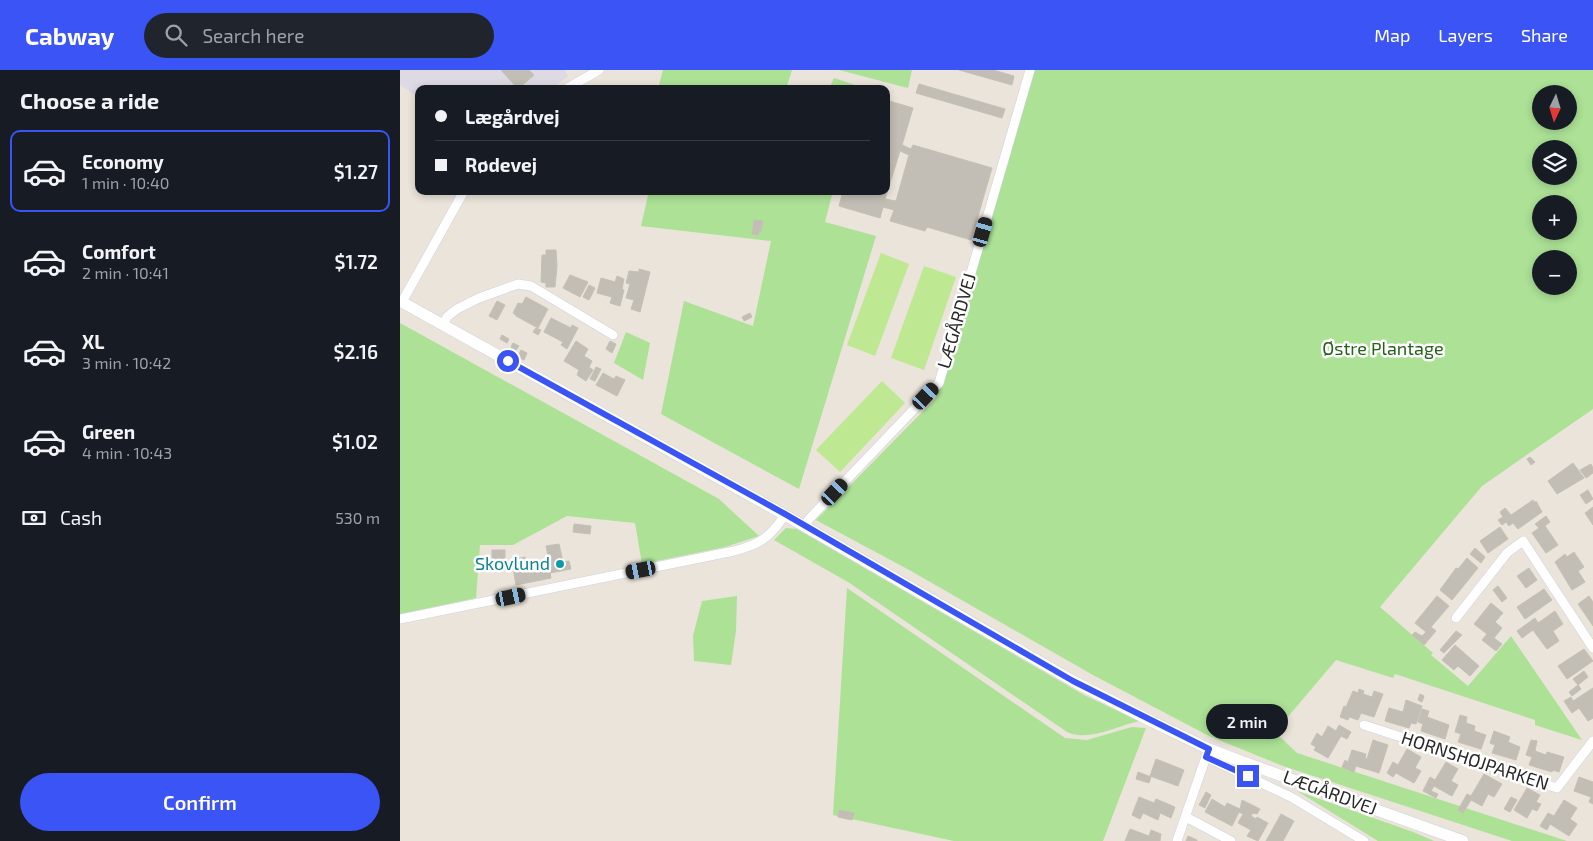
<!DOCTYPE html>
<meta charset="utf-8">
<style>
:root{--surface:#171b24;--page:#20242c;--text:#f1f3f6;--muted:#9ea1a6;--line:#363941;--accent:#3a54f6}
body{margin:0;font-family:"Exo 2",sans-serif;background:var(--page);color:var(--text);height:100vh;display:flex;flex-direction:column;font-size:19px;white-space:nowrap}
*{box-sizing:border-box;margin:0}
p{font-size:16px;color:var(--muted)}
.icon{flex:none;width:28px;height:28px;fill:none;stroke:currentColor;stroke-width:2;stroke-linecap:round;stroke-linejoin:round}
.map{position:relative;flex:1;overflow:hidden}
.side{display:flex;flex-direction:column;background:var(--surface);width:400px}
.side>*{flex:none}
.guide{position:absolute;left:15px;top:15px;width:475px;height:110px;border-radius:10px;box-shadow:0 2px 8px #0003;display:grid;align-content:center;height:110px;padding:0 20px;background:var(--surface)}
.needle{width:32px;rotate:184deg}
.buttons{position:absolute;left:1132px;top:15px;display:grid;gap:10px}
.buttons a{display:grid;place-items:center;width:45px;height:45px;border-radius:50%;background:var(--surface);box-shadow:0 2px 8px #0003;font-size:25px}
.end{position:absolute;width:22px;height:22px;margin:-11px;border:6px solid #3a54f6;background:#fff;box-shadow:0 0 0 2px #fff}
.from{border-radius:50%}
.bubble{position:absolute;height:35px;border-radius:18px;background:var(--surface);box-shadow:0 2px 8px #0003;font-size:16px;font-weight:600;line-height:35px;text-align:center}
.car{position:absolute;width:15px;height:30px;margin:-15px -8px;border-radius:6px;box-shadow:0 0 4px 1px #0007;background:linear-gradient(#222 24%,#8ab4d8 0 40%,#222 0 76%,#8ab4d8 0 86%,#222 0)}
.guide b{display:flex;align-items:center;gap:18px;height:48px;font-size:19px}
.guide b+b{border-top:1px solid var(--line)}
.guide i{width:12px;height:12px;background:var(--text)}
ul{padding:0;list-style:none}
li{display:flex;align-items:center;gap:15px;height:82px;margin:0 10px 8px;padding:0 10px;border:2px solid transparent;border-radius:10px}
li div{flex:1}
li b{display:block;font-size:19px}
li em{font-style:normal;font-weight:600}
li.selected{border-color:var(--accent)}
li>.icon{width:45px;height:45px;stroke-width:1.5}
h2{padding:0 20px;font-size:22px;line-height:60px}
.pay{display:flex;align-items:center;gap:12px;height:55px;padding:0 20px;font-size:19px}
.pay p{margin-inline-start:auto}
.action{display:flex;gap:10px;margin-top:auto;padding:10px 20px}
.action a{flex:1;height:58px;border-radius:30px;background:var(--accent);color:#fff;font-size:20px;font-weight:600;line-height:58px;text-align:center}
header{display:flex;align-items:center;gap:30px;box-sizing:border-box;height:70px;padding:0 25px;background:var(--accent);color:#fff}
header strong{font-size:24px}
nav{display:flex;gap:28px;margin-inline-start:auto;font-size:18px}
.search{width:350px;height:45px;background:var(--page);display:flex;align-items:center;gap:12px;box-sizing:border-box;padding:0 18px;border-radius:28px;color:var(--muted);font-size:19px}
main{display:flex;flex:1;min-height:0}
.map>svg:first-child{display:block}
.industrial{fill:#dddae3}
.green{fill:#ace196;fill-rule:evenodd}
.pitch{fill:#bfe892}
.building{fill:#c2beb5;stroke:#c5c0b4;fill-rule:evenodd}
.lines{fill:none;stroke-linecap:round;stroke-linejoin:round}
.minor-casing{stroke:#cfd1e1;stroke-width:10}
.tertiary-casing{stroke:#cfd1e1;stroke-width:12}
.minor{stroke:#fff;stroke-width:9}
.tertiary{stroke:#fff;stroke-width:11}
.route{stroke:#3a54f6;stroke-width:6}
.culture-dot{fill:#0f9aa8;stroke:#fff;stroke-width:2}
.labels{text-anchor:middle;stroke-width:5;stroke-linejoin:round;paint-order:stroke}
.street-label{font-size:18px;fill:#282828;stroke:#fff}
.park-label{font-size:18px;fill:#26631a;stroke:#fff}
.culture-label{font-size:18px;fill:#0d838f;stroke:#fff;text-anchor:end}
</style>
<header>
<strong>Cabway</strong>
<div class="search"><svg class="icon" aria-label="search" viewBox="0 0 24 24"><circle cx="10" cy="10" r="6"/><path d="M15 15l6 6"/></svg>Search here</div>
<nav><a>Map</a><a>Layers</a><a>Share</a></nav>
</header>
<main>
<section class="side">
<h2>Choose a ride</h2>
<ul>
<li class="selected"><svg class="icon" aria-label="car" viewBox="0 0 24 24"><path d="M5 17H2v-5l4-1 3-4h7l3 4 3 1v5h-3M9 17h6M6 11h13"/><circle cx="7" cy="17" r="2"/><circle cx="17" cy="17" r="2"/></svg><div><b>Economy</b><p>1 min · 10:40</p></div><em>$1.27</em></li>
<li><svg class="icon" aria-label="car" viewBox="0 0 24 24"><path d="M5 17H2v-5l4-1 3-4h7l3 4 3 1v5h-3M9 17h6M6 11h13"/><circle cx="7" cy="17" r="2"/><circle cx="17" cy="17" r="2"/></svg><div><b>Comfort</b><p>2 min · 10:41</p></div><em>$1.72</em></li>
<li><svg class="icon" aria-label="car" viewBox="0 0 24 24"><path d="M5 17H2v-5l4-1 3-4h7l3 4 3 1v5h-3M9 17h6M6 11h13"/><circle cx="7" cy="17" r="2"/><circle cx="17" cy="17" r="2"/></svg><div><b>XL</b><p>3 min · 10:42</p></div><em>$2.16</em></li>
<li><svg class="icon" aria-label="car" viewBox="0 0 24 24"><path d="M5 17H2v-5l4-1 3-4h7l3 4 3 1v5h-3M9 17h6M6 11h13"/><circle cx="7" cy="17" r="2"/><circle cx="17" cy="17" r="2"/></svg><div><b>Green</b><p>4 min · 10:43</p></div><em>$1.02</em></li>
</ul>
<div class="pay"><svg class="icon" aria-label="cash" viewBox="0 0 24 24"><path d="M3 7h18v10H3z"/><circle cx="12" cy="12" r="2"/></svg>Cash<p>530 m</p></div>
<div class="action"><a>Confirm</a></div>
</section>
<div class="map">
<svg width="1193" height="771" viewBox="0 0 1193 771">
<rect width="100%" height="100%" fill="#eae4da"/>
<polygon class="industrial" points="0,0 165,0 168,6 151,19 19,19 19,28 0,15"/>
<g class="green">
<polygon points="263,0 392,0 386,19 258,19"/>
<polygon points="439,0 512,0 508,18"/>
<path d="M 635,0 L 1193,0 L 1193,339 L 1082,416 L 980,537 L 1033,583 L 1031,585 L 1068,616 L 1111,566 L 1182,670 L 1135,655 L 1135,650 L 995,604 L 993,608 L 936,590 L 875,662 L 897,683 L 1167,771 L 1112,771 L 883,696 L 809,666 L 693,605 L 511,501 L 416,450 L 536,328 ZM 1141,24 L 1169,24 L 1169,51 L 1141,51 ZM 1141,79 L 1169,79 L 1169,106 L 1141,106 ZM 1141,134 L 1169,134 L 1169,161 L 1141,161 ZM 1141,189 L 1169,189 L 1169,216 L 1141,216 Z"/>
<polygon points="434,8 461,17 461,19 429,19"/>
<polygon points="249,121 433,121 425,152 476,166 399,419 261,344 284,231 353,256 371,171 241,156"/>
<polygon points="0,253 319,429 359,466 325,477 242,494 235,453 167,446 113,475 80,475 76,528 0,544"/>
<polygon points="226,262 250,273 243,310 214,293"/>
<path d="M 386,458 L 397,459 L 684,625 L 739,651 C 717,656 689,672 667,662 L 448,512 L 374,470 Z"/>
<polygon points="447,518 665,668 687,670 732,657 746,658 703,771 554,771 433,745"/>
<polygon points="337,526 336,561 331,595 294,591 293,566 302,531"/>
<polygon points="897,721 1013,762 1034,771 978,771"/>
</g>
<g class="pitch">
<polygon points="481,183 509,194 475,286 447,275"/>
<polygon points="524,196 556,207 524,300 491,288"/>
<polygon points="482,311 505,333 440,402 416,380"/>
</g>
<g class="building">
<polygon points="101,0 129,0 134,5 118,19"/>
<polygon points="559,0 593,0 614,6 612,15"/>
<polygon points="519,14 605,39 602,48 516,23"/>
<path d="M 486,30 L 513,38 L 502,75 L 511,79 L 513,75 L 592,98 L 571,170 L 527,157 L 525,161 L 490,151 L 494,140 L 483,137 L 480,148 L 439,136 L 443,121 L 486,121 ZM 500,81 L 509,85 L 496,131 L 485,129 Z"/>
<polygon points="354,150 363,151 361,161 359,161 358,165 352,164"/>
<polygon points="146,180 156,180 157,196 155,217 146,217 146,213 141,212 142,185 146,185"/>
<polygon points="239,199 250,202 240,242 231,239 234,230 226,228 230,214 226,213 229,201 239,202"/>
<polygon points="170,205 188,212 180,227 163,218"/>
<polygon points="217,206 224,209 222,219 224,220 220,236 210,233 212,227 197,223 201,208 215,212"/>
<polygon points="189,215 195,218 189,230 183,227"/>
<polygon points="126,227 148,239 138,258 116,246 116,245 113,243 118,233 122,234"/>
<polygon points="97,231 105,235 97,250 89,246"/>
<polygon points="350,243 352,247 344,251 342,247"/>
<polygon points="151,248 171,258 172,255 178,258 167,279 161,275 163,272 144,262"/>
<polygon points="136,258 141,260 138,265 133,262"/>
<polygon points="102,265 109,269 107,273 100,269"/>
<polygon points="176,271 188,279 184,286 192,291 189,297 193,300 186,311 177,305 179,300 164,291"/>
<polygon points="210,271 216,274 212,283 206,279"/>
<polygon points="113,273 119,276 116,280 111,277"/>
<polygon points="121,280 127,283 124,290 118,287"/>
<polygon points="196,297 201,299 195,311 190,309"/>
<polygon points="203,303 214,309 216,306 225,310 217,326 196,315"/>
<polygon points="1130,387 1135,392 1131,395 1127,389"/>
<polygon points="1173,393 1184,408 1157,424 1148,411"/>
<polygon points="1191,394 1193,398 1193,403 1186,408 1180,400"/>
<polygon points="1188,420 1193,429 1186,434 1180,425"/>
<polygon points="1133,430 1135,433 1136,431 1142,442 1118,459 1113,453 1109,456 1106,452 1102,455 1098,450 1103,447 1100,442 1105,438 1111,445"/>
<polygon points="1193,437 1193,455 1185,443"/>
<polygon points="1146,446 1150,452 1145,456 1158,475 1146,483 1132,463 1139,458 1135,454"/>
<polygon points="174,454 191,456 190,464 173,462"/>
<polygon points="1100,457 1108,469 1088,483 1080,471"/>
<polygon points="159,474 163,492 169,491 171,499 150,503 151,508 116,515 112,490 125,487 127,499 150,495 146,476"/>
<polygon points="1075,478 1085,487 1081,493 1070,484"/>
<rect x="92" y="480" width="13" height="18"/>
<polygon points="1174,482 1184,497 1178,501 1185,512 1172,520 1155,492 1165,484 1167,487"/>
<polygon points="1067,488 1078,498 1052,530 1040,520 1056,498 1058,499"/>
<polygon points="1129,498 1137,510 1126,518 1117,506"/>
<polygon points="1098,516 1107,528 1102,532 1093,520"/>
<polygon points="1144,519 1152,530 1125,549 1117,537"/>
<polygon points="1037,526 1049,536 1031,557 1036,561 1024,575 1012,565 1015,562 1022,566 1026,562 1015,553"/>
<polygon points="1189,526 1193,532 1193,556 1178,534"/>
<polygon points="1091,533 1103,543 1095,552 1102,558 1094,568 1102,574 1096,581 1082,570 1087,564 1074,554"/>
<polygon points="1155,541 1163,554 1153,561 1159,571 1147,579 1133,560 1122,568 1117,561 1135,548 1138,553"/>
<polygon points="1056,561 1062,565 1044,583 1040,580"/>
<polygon points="1055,575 1079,596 1070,606 1058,596 1054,600 1042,590"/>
<polygon points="1184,579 1193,591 1167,609 1158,596"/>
<polygon points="1184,601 1188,607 1178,615 1173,609"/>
<polygon points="1178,615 1181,619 1172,626 1169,622"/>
<polygon points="1193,618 1193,648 1188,651 1179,638 1172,643 1164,631 1171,627 1173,631"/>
<polygon points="959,619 964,621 963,624 972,627 974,621 983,624 974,647 961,643 958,650 949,647 948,650 940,647 944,636 946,637 953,621 958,623"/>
<polygon points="1020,624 1024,626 1022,632 1018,630"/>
<polygon points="1006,630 1022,636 1016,654 1011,653 1009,658 985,651 989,638 1003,642"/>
<polygon points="1022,639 1029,641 1027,647 1049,655 1045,669 1021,661 1023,654 1018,652"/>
<polygon points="1060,645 1067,647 1066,653 1075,656 1074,661 1086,665 1081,679 1058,672 1061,664 1055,662"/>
<polygon points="939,655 951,662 947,669 941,666 928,688 914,680 916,677 911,674 917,663 922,667 928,656 936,661"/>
<polygon points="1094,661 1110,667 1108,672 1120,677 1116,690 1092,683 1095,675 1090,673"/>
<polygon points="973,670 988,675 979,703 956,696 954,702 942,697 945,690 948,692 952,680 966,684 965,688 967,689"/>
<polygon points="1131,670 1137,671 1135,681 1146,685 1147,682 1164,687 1159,702 1153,700 1152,702 1129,695 1132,687 1126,685"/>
<polygon points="1007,679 1021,687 1015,698 1021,701 1014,713 996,703 993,707 987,703 993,692 998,695"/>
<polygon points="756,689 784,700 778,716 750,706"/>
<polygon points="1046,692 1058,699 1051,711 1058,715 1052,726 1034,716 1031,721 1038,724 1036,728 1023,721 1030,707 1035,710"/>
<polygon points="738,702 751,707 749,713 736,709"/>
<polygon points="1084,704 1102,714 1094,727 1088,724 1082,736 1071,730 1063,743 1058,740 1067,724 1071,726"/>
<polygon points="1179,707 1193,712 1193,734 1189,732 1191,727 1174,721"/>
<polygon points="1127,718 1140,725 1136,732 1141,734 1137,741 1132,739 1127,748 1114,740"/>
<polygon points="806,722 811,725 805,738 799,735"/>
<polygon points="739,727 754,733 756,729 775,737 771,748 760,743 758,750 743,743 740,749 732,745"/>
<polygon points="1111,727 1117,730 1110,742 1104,739"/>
<polygon points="812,729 825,737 827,733 840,739 842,730 860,739 857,744 853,743 851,746 856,749 857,747 868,753 858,771 847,766 851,760 838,753 843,744 839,742 832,756 805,742"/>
<polygon points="1164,730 1177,738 1170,749 1177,754 1169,766 1150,754 1147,760 1140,756 1148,743 1154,746"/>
<polygon points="439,740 454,743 452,750 438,747"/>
<polygon points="881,744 894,751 883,771 866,771"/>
<polygon points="730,759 749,766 751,760 761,764 760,771 725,771"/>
<polygon points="788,766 797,770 797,771 786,771"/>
</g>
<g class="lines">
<g class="minor-casing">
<g id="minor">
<polyline points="166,19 199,0"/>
<polyline points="2,232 64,121"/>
<polyline points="43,255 47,247 57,239 79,228 118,214 131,216 213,265"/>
<polyline points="405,456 409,449 539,313 630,0"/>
<polyline points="1056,548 1107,483 1123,471 1193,578"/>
<path d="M 0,549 L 334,481 C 361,474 370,467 385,445"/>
<polyline points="964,655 1157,718 1193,671"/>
<polyline points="806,687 891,727 964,771"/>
<polyline points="786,747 831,771"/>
<polyline points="777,771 808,681"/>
</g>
</g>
<g class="tertiary-casing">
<polyline id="tertiary" points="0,231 385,445 673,611 753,652 809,679 835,689 1063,771"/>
</g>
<use href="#minor" class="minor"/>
<use href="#tertiary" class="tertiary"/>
</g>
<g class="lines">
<polyline class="route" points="108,291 385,444 673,611 809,679 806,687 848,706"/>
</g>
<circle class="culture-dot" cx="160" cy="494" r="5"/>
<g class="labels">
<g class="street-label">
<text transform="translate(557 251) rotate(-74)" y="6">LÆGÅRDVEJ</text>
<text transform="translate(1075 691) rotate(18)" y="6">HORNSHØJPARKEN</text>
<text transform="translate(930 723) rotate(20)" y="6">LÆGÅRDVEJ</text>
</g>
<g class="park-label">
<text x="983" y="285">Østre Plantage</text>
</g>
<g class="culture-label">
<text x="150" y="500">Skovlund</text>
</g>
</g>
</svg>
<div class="buttons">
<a><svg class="needle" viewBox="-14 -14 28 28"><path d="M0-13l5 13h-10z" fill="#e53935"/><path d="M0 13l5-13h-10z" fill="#9ea1a6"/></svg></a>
<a><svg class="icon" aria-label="layers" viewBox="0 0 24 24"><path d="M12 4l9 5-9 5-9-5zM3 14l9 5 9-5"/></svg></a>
<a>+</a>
<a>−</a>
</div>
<i class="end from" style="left:108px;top:291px"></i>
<i class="end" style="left:848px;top:706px"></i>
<div class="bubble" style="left:806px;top:634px;width:82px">2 min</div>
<i class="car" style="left:583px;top:162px;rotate:16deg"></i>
<i class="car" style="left:526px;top:326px;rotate:43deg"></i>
<i class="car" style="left:435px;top:422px;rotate:43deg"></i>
<i class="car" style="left:241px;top:500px;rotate:259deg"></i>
<i class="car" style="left:111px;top:527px;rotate:78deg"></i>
<div class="guide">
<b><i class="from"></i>Lægårdvej</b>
<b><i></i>Rødevej</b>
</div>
</div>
</main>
